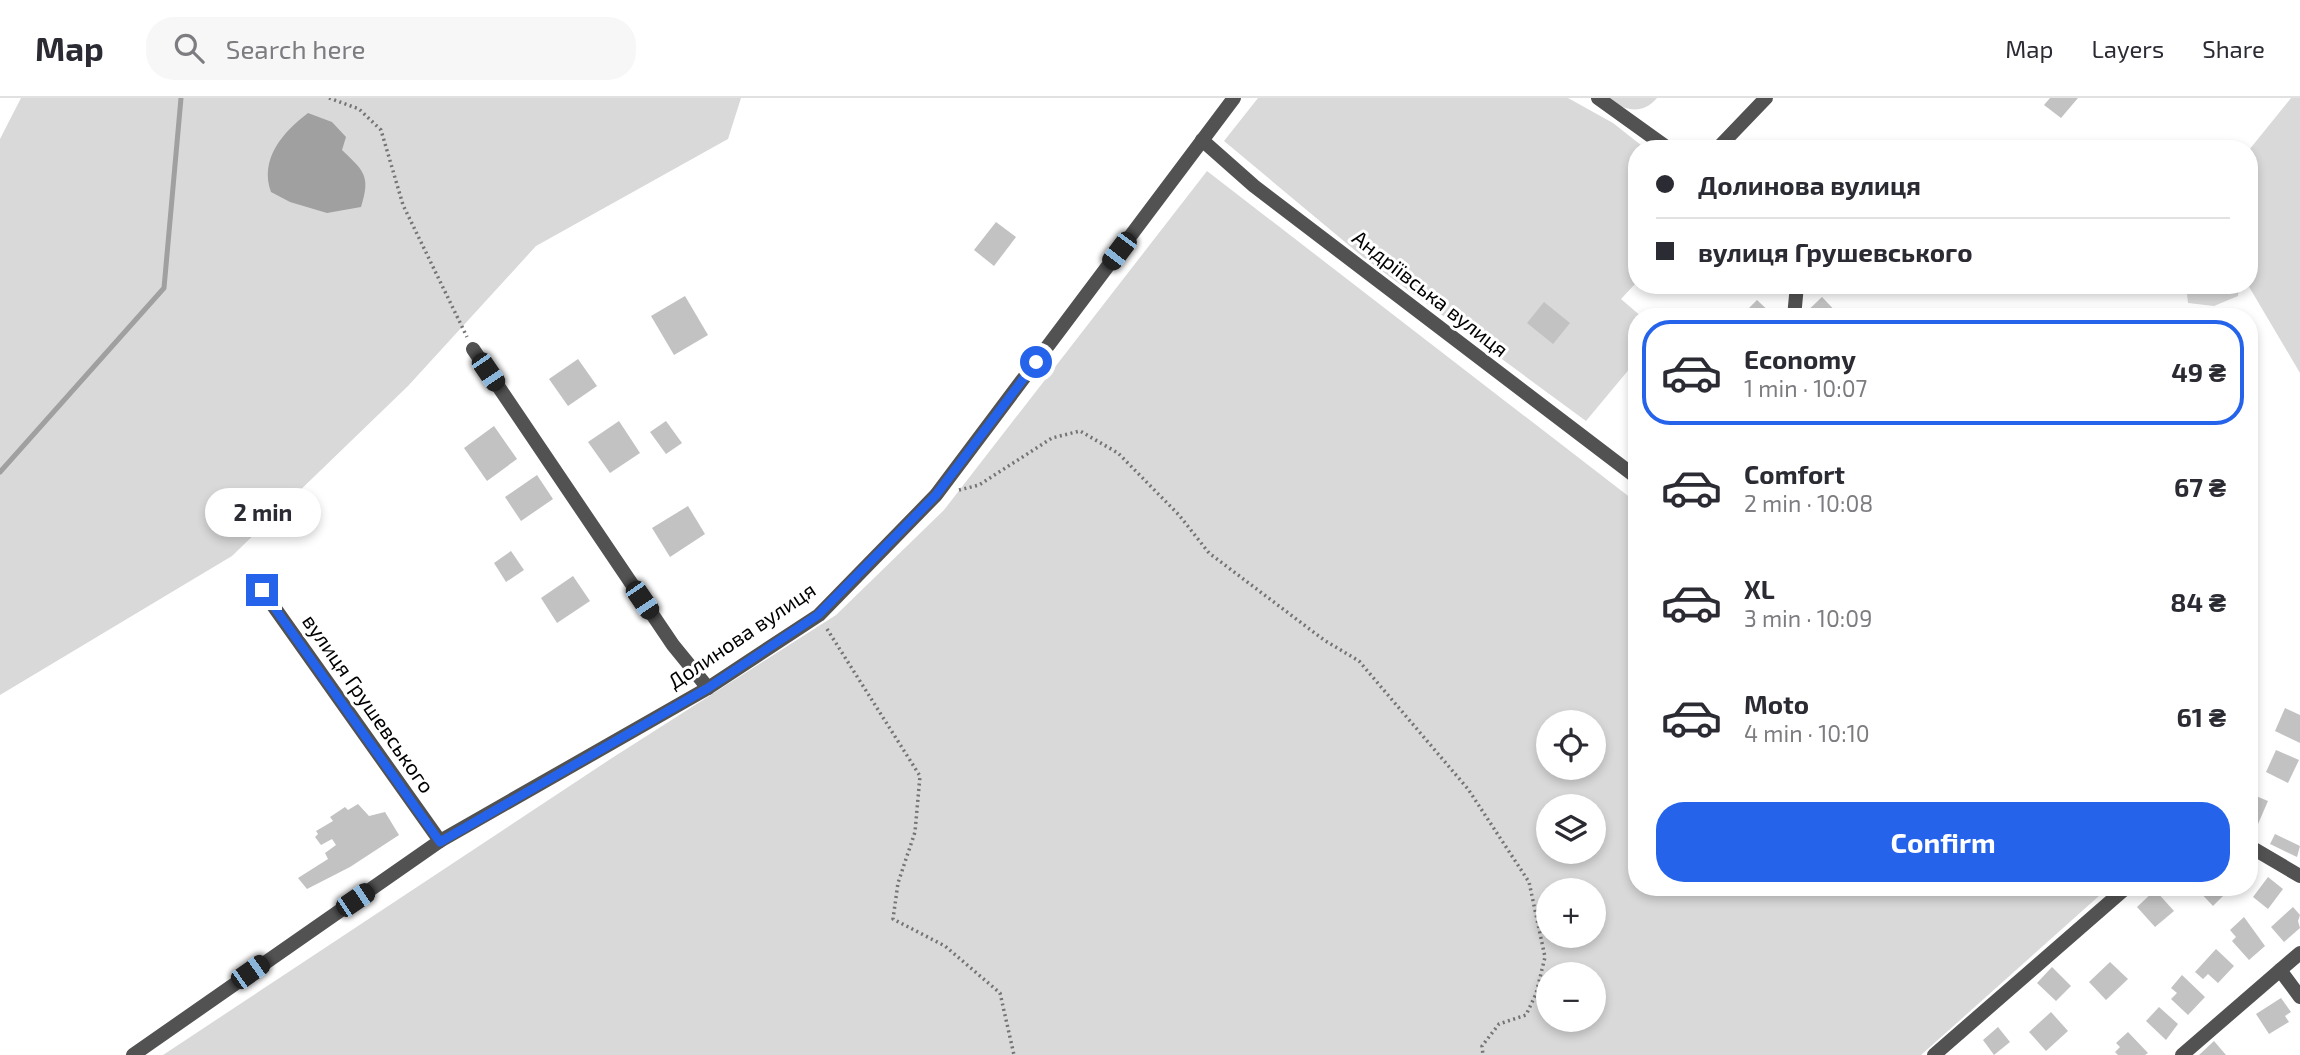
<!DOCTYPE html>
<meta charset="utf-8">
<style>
:root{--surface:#fff;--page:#f7f7f7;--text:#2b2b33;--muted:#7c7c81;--line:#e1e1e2;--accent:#2563eb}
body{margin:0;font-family:"Exo 2",sans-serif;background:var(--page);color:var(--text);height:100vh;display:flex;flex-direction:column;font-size:26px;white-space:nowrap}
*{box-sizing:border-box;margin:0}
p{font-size:23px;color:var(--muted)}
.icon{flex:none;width:38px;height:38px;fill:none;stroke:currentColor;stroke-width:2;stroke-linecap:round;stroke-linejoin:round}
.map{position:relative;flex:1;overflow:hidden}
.sheet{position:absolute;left:1628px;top:210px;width:630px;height:588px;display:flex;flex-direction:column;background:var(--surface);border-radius:28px;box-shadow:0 4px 10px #0003}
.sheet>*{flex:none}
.guide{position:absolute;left:1628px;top:42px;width:630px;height:154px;border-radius:28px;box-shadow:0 4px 10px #0003;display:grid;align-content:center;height:154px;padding:0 28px;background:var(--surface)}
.tools{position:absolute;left:1536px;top:612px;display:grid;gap:14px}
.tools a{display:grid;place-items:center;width:70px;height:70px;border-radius:50%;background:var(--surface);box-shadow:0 4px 10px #0003;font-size:35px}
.end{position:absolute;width:32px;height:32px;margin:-16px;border:9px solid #2563eb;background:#fff;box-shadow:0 0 0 4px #fff}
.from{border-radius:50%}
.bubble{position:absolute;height:49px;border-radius:24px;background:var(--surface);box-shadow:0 4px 10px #0003;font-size:23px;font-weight:700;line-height:49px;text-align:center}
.car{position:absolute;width:21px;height:42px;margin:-21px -10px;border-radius:9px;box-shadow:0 0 5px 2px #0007;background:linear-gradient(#222 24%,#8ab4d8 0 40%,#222 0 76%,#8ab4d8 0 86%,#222 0)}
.guide b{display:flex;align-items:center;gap:24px;height:66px;font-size:26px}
.guide b+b{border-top:2px solid var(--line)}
.guide i{width:18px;height:18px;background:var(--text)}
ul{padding:12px 0 0;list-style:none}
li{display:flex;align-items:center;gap:21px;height:105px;margin:0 14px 10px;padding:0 14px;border:4px solid transparent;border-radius:28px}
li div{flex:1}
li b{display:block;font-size:26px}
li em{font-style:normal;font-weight:700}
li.on{border-color:var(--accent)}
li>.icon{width:63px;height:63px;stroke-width:1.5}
.primary-button{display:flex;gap:14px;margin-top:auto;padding:14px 28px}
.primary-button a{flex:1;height:80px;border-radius:28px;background:var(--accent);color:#fff;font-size:28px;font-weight:700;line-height:80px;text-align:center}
header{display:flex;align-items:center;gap:42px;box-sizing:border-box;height:98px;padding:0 35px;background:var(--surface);border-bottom:2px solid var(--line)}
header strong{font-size:33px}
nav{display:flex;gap:38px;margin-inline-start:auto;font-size:24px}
.search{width:490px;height:63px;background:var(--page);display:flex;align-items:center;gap:18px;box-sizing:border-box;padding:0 24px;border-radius:28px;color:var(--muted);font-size:26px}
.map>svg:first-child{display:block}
.green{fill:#d9d9d9;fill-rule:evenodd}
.water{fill:#a0a0a0}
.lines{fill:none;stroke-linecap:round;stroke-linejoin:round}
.stream{stroke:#a0a0a0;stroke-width:5}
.building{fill:#c2c2c2}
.path{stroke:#747474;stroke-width:3.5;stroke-dasharray:2 3.5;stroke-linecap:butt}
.minor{stroke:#525252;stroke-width:14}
.tertiary{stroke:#525252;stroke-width:14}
.route{stroke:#2563eb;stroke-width:9}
.labels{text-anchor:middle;stroke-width:6;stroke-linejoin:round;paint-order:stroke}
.street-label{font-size:21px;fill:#000;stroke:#fff}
</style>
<header>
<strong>Map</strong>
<div class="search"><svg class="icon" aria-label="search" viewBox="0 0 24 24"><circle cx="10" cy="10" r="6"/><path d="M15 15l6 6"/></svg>Search here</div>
<nav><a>Map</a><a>Layers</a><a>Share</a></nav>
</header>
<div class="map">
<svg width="2300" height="957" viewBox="0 0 2300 957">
<rect width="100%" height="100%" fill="#fff"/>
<g class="green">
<polygon points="21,0 741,0 728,41 536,148 408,288 232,458 0,597 0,41"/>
<polygon points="1258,0 1568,0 1613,25 1646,51 1636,51 1636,185 1621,201 1642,219 1636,219 1636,263 1586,323 1363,159 1224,43"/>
<path d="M 1605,0 L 1657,0 C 1641,19 1623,11 1605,0 Z"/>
<polygon points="2291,0 2300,0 2300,275 2248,187 2249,52"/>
<path d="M 1207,73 L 1636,404 L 1636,789 L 2109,789 L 1921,957 L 163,957 L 612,660 L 836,517 L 944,412 ZM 1549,625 L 1594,625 L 1594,670 L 1549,670 ZM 1549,709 L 1594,709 L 1594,754 L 1549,754 ZM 1549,793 L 1594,793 L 1594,838 L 1549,838 ZM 1549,877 L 1594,877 L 1594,922 L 1549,922 Z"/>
<polygon points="2186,187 2239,187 2238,198 2214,208 2188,205"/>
</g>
<path class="water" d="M 308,15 L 332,24 L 346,39 L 342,52 C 364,73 371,78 361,109 L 327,115 L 290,104 L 271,94 C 259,61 283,34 308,15 Z"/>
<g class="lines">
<polyline class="stream" points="0,374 164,190 181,0"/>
</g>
<g class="building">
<polygon points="2050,0 2078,0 2061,20 2044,7"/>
<polygon points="996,124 1016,139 994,168 974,152"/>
<polygon points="685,198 708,237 674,257 651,218"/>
<polygon points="1822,199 1841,219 1801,219"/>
<polygon points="1757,202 1775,219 1749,219 1745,214"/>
<polygon points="1544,204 1570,225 1553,246 1527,225"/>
<polygon points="578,261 597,288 568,308 549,281"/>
<polygon points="619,323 640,355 610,375 588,344"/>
<polygon points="666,323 682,345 666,356 650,334"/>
<polygon points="494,328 517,361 487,383 464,350"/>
<polygon points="537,377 553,401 521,423 505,399"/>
<polygon points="688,408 705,436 670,459 652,430"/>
<polygon points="511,453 524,472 506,484 494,465"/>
<polygon points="573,478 590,503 557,525 541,500"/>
<polygon points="2285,610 2300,617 2300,645 2275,633"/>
<polygon points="2276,652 2299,662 2288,685 2266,674"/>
<polygon points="2249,695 2268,703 2258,726 2249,722"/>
<polygon points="358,706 369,718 385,714 399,737 350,769 307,791 298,780 328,761 325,755 336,747 332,741 321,747 315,739 318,736 316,733 333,723 330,719 345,709 348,712"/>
<polygon points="2275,736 2300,748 2297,759 2270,746"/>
<polygon points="2268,779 2283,791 2268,811 2253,799"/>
<polygon points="2195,789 2232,789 2213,808"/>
<polygon points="2155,792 2174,813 2155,829 2137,809"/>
<polygon points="2293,809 2300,817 2298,823 2300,830 2284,844 2271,829"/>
<polygon points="2244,819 2265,848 2249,862 2232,843 2236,839 2230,832"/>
<polygon points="2216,851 2234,868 2218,885 2208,876 2203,881 2195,874"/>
<polygon points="2110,864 2128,881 2106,902 2089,884"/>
<polygon points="2052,869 2071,888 2056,903 2037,885"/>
<polygon points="2182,877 2205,899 2188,917 2171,901 2177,895 2171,890"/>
<polygon points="2281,900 2291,914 2285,918 2289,924 2269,936 2256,916"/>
<polygon points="2159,909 2178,926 2166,942 2146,923"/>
<polygon points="2051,914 2068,933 2046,953 2029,934"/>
<polygon points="1998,929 2010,944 1994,957 1983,942"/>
<polygon points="2128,934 2148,955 2145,957 2118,957 2115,954 2120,949 2116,945"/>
<polygon points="2214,943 2226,957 2199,957"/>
</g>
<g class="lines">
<g class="path">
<polyline points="329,0 359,11 381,32 403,107 467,239"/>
<polyline points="959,392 979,387 1052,340 1080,333 1118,355 1179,417 1209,455 1324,542 1359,563 1468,691 1529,784 1545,859 1536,896 1526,917 1499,926 1482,948 1483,957"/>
<polyline points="827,531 920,678 915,734 898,785 893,821 945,848 1000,895 1014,957"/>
</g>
<g class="minor">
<polyline points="1598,0 1669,51"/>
<polyline points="1202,42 1254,88 1636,379"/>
<polyline points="1717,51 1766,0"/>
<polyline points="1794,219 1797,187"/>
<polyline points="473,251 673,547 708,590"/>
<polyline points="262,492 440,743"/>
<polyline points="2249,748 2300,778"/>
<polyline points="2280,872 2300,899"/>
<polyline points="1934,957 2127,789"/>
<polyline points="2182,957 2300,855"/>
</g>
<polyline class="tertiary" points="133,957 440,743 708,590 819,517 936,397 1234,0"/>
</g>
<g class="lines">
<polyline class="route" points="262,492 440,744 708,590 818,517 936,397 1036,264"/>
</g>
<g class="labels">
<g class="street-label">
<text transform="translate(1430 196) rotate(38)" y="7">Андріївська вулиця</text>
<text transform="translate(742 538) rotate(-34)" y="7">Долинова вулиця</text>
<text transform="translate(368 606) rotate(55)" y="7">вулиця Грушевського</text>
</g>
</g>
</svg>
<div class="tools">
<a><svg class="icon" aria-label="locate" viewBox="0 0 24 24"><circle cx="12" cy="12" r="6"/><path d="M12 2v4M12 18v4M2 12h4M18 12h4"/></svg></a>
<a><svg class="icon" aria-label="layers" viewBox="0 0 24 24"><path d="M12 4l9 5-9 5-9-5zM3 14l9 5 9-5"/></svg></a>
<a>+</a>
<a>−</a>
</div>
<i class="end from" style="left:1036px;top:264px"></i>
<i class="end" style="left:262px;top:492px"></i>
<div class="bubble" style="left:205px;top:390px;width:116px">2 min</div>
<i class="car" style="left:1119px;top:153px;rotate:217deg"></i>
<i class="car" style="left:488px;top:274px;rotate:146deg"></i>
<i class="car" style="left:642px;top:502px;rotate:146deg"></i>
<i class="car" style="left:355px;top:802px;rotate:56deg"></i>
<i class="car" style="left:250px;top:874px;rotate:55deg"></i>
<div class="guide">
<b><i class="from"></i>Долинова вулиця</b>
<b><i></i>вулиця Грушевського</b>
</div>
<section class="sheet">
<ul>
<li class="on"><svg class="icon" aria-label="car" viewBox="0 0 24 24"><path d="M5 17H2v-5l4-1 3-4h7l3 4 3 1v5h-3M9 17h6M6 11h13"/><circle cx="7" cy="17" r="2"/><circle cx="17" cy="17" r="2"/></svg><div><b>Economy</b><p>1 min · 10:07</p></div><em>49 ₴</em></li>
<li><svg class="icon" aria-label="car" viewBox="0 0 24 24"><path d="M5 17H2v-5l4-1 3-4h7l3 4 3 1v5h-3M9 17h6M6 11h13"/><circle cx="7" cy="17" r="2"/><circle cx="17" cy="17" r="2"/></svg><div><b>Comfort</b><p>2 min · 10:08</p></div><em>67 ₴</em></li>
<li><svg class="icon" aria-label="car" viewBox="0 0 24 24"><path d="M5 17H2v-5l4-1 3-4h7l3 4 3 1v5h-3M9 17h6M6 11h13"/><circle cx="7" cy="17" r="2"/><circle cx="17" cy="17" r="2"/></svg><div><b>XL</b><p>3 min · 10:09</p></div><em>84 ₴</em></li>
<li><svg class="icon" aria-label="car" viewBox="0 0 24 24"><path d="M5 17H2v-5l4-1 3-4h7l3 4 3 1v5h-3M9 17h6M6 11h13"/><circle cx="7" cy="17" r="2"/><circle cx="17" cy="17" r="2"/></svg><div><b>Moto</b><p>4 min · 10:10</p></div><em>61 ₴</em></li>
</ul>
<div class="primary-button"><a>Confirm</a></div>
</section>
</div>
